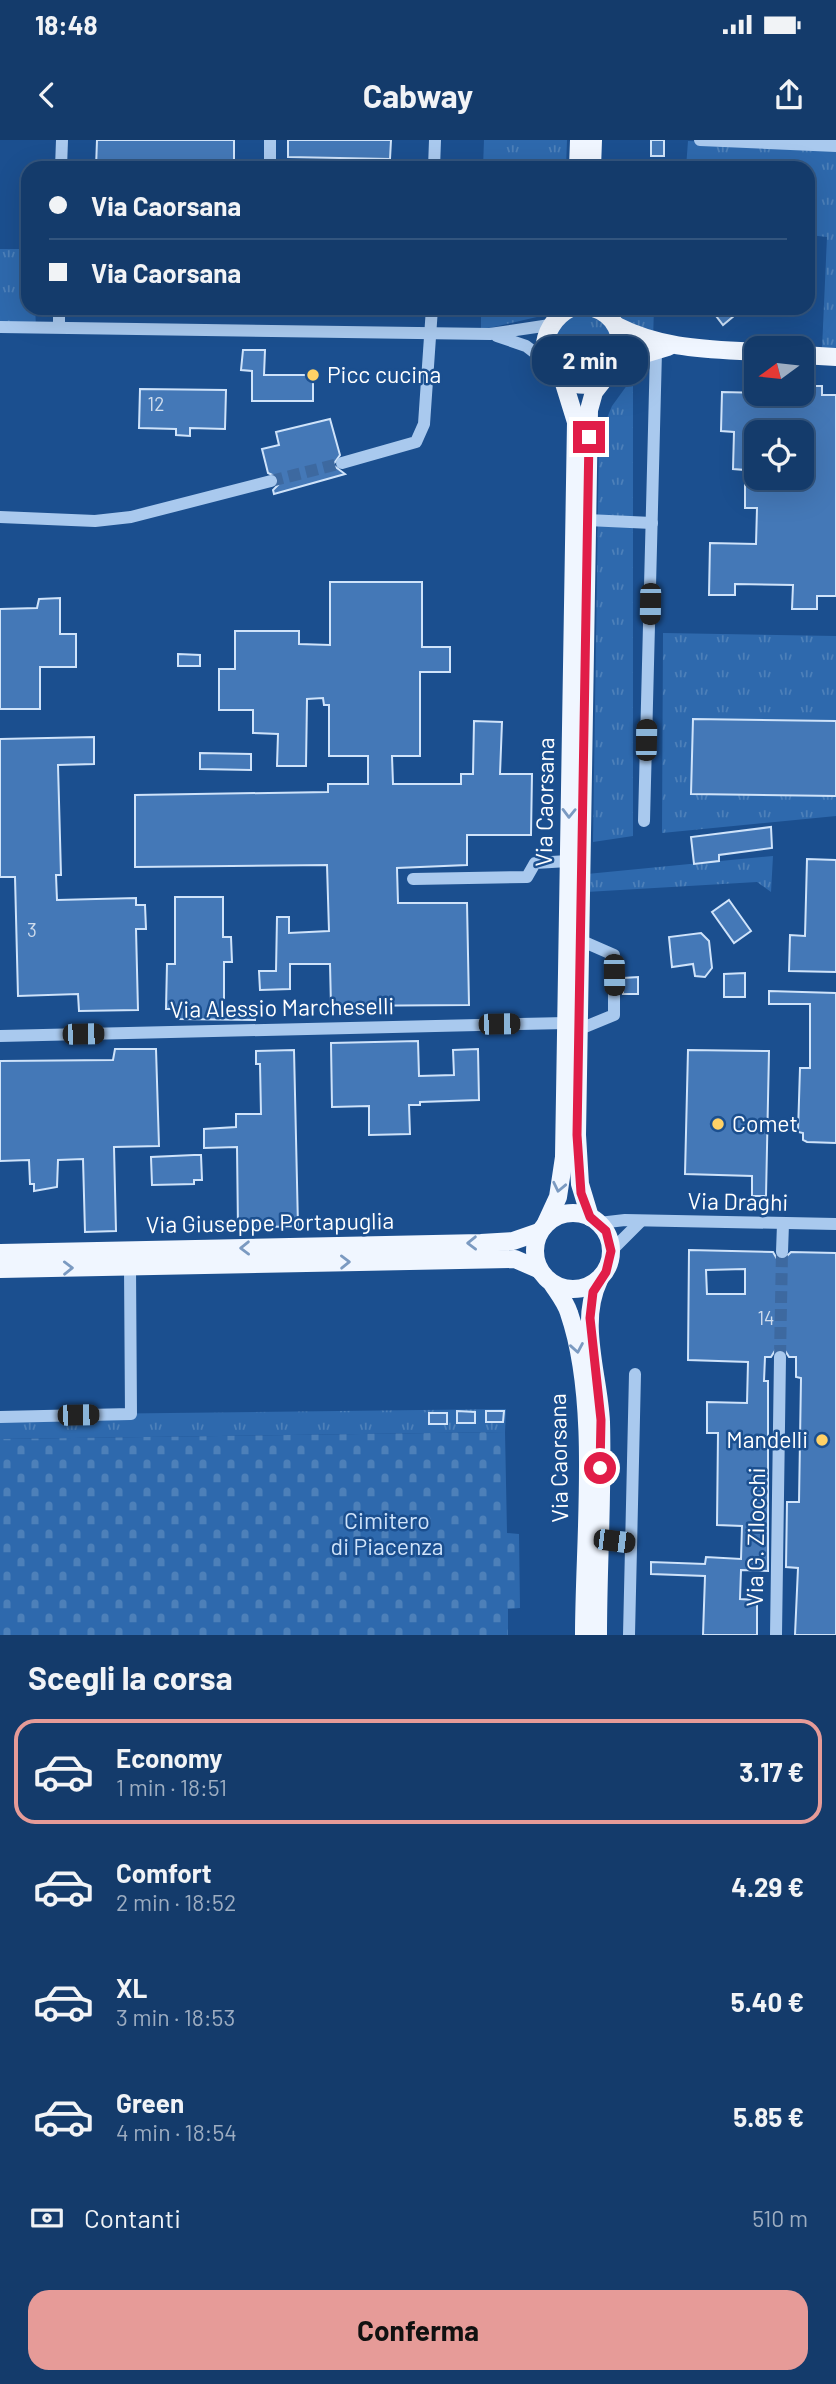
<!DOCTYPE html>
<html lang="it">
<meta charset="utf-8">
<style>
:root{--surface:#143b6b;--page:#1d4271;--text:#f1f3f6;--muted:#9dadc1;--line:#33557e;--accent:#e69b98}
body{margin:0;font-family:Barlow,sans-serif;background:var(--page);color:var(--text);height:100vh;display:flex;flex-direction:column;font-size:26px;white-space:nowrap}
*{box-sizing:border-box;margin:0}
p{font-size:23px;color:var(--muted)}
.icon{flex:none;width:38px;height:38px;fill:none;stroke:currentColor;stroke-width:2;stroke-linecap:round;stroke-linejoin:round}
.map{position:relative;height:1495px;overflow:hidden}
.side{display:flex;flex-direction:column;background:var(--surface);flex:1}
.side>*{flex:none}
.banner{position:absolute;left:21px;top:21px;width:794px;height:154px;border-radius:21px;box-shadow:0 7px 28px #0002,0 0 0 2px var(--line);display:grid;align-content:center;height:154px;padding:0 28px;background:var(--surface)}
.needle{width:46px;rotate:255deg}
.controls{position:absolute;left:744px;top:196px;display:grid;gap:14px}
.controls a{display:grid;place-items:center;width:70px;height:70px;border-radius:14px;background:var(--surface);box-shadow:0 7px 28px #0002,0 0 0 2px var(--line);font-size:35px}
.end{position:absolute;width:32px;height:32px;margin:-16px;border:9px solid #e11d48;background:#fff;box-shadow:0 0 0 4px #fff}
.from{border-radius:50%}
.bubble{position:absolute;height:49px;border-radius:21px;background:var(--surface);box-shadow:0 7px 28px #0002,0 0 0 2px var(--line);font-size:23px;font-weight:700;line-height:49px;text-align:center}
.car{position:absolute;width:21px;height:42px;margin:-21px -10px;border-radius:9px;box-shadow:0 0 5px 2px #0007;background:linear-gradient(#222 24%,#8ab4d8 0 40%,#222 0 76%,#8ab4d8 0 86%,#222 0)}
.banner b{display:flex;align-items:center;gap:24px;height:66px;font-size:26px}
.banner b+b{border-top:2px solid var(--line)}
.banner i{width:18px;height:18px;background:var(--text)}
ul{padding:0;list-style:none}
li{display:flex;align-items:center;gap:21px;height:105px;margin:0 14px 10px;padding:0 14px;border:4px solid transparent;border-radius:21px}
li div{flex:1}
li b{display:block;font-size:26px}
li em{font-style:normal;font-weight:700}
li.selected{border-color:var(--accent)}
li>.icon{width:63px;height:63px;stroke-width:1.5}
h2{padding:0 28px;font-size:32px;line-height:84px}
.pay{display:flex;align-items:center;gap:18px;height:77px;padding:0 28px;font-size:26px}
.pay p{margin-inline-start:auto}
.cta{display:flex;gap:14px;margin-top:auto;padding:14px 28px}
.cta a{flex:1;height:80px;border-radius:21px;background:var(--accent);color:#111;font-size:28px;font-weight:700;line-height:80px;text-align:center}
.status{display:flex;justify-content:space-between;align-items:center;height:49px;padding:0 35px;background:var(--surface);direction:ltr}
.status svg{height:19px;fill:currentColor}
header{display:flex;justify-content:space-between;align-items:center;height:91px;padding:0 28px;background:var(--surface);font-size:32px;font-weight:700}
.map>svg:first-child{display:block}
.grass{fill:url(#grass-tufts)}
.cemetery{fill:url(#cemetery-stones)}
.building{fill:#4478b7;stroke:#cfe3fa;stroke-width:2;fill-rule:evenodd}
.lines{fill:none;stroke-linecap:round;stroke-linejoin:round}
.minor-tunnel{stroke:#3d69a0;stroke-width:12;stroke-dasharray:12 6;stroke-linecap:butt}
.minor{stroke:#a9c9ee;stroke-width:12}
.major{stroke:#f0f6ff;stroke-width:18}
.oneway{stroke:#7b9ac1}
.route{stroke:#e11d48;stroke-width:9}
.poi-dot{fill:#ffd166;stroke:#1b4f8f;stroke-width:2.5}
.labels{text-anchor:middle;stroke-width:5;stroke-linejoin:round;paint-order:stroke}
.number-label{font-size:19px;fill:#d0dded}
.poi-label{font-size:23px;fill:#fff;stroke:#1b4f8f;text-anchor:start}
.street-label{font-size:23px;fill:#fff;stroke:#1b4f8f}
.park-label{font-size:23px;fill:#cfe3fa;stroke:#1b4f8f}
</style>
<div class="status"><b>18:48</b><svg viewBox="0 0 49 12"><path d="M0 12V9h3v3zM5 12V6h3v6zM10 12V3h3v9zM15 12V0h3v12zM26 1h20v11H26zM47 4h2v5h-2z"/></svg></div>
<header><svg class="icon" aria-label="back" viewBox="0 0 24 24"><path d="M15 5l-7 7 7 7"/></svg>Cabway<svg class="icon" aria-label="share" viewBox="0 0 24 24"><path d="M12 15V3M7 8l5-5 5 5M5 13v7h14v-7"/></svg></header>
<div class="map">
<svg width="836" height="1495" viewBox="0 0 836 1495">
<defs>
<pattern id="grass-tufts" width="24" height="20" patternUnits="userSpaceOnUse" patternTransform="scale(1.75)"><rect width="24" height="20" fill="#2e69ad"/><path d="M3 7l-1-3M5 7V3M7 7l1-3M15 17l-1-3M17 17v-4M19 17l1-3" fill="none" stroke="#4d80b9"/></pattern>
<pattern id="cemetery-stones" width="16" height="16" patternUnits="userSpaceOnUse" patternTransform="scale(1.75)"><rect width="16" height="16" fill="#2e69ad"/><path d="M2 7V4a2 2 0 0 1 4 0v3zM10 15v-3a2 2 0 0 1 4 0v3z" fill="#4d80b9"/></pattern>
</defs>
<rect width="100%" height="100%" fill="#1b4f8f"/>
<g class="grass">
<polygon points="484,0 567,0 566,28 483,28"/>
<polygon points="688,1 836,6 836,210 822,209 827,97 809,95 808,28 686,28"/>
<polygon points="0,109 28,109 28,168 35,168 36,186 0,185"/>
<polygon points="481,168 551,168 541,176 481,190"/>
<polygon points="614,168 654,168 653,199 616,175"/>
<polygon points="577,171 600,175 617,204 602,234 570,238 553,224 550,191"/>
<polygon points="633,237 633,696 593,702 599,297 612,266"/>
<polygon points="663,493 836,496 836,580 693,579 692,654 836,656 836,676 662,693"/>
<polygon points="773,716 771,752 757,742 586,752 587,734"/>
<polygon points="506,1269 505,1292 0,1299 0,1275"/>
</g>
<polygon class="cemetery" points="505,1292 507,1393 519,1394 520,1468 508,1469 508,1495 0,1495 0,1299"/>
<g class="building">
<polygon points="97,0 234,0 234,28 96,28"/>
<polygon points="288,0 391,0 390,19 288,17"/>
<rect x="651" y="0" width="13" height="16"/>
<polygon points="710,168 730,168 735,175 723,185"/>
<polygon points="243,210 265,210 264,235 313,235 313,261 252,261 252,231 241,230"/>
<path d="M 802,246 L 822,246 L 822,255 L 836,255 L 836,456 L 817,456 L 817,469 L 792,469 L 793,445 L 735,444 L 735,455 L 709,455 L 710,403 L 756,404 L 757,368 L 745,368 L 745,330 L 733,329 L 734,292 L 721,291 L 722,252 L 802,254 ZM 756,292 L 802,292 L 802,338 L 756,338 Z"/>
<polygon points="140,249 226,250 225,289 190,288 190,296 176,295 176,289 139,288"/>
<polygon points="330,279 340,315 333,325 345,334 274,354 273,350 279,344 279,338 268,333 262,309 279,305 276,292"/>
<polygon points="330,442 422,442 422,507 450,507 450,532 420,532 420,616 392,616 393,644 461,644 461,634 473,634 474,581 502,582 500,634 532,634 531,695 467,695 467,725 397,728 398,763 467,763 469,865 331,866 330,824 290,824 290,849 260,850 259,831 276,831 277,777 289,777 289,793 329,791 327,725 135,727 135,655 328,652 328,644 368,644 368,616 329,616 329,565 324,565 323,558 307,559 306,626 277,626 278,594 253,593 253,570 219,570 219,529 235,529 235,491 299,491 299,504 330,505"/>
<polygon points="60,458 60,494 76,494 76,527 40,527 40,569 0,569 0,469 37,468 39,459"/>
<polygon points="178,514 200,515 200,526 178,526"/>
<polygon points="693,579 836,581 836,656 691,654"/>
<polygon points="94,597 94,624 58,625 61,735 56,735 57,760 136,758 136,765 145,765 146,789 136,789 138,870 79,871 78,854 18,856 15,737 0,737 0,599"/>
<polygon points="200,613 251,614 251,630 200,629"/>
<polygon points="771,687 772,708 719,715 719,721 694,724 691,697"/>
<polygon points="807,719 836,720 836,832 789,831 790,795 805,796"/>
<polygon points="175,757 223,757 223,797 231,797 232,822 224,822 224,869 255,869 255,880 177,879 177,869 166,869 167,824 175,824"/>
<polygon points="729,760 751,791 734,803 712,772"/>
<polygon points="701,793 709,801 712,828 705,837 695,836 693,824 672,827 669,797"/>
<polygon points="745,833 745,857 724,857 724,834"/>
<polygon points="638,837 638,854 623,854 623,838"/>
<polygon points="769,851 836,853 836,1003 807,1002 803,1000 803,993 798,992 800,928 810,928 810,864 769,864"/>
<polygon points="418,901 419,936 454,935 453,910 478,909 479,960 420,962 420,965 409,965 410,994 369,995 369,966 332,967 331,903"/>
<polygon points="115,909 156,909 159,1006 114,1007 116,1091 85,1092 83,1019 58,1020 57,1047 34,1051 34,1044 30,1044 29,1020 0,1021 0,921 113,920"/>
<polygon points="294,910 298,1086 238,1088 237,1007 204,1008 204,989 236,987 236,974 261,974 260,924 256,924 256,911"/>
<polygon points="688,910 769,911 766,1056 752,1056 752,1036 685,1034"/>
<polygon points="194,1015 201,1015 202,1040 194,1040 194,1044 152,1045 151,1017"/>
<path d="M 689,1110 L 773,1112 L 777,1119 L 782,1121 L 791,1112 L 836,1113 L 836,1495 L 795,1495 L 798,1428 L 786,1427 L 787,1362 L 799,1362 L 801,1238 L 796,1237 L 796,1217 L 789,1217 L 784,1209 L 776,1209 L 771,1217 L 765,1217 L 764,1241 L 768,1241 L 768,1431 L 741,1430 L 740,1459 L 757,1460 L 757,1495 L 703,1495 L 705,1436 L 651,1434 L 651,1422 L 705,1424 L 706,1417 L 741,1419 L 742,1386 L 717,1385 L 718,1293 L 707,1293 L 707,1262 L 747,1263 L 748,1222 L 688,1220 ZM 745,1129 L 745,1154 L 707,1154 L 706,1130 Z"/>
<polygon points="457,1271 475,1272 475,1283 457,1283"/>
<polygon points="486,1271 504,1271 503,1282 486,1282"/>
<rect x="429" y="1273" width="18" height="11"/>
</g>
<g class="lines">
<g class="minor-tunnel">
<polyline points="271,341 342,323"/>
<polyline points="780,1217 782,1112"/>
</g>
<g class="minor">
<polyline points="270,0 270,25 415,28"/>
<polyline points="700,0 836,6"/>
<polyline points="61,28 62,0"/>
<polyline points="434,28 435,0"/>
<polyline points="0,187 490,194 550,185"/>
<polyline points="59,187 59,168"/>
<polyline points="497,196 526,206 547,222"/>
<polyline points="342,323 416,302 424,284 432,168"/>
<polyline points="0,377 95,381 131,377 271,341"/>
<polyline points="587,380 652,383"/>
<polyline points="644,681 656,211"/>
<polyline points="413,739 527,737 535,723 568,721"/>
<polyline points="580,889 614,875 614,815 582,801"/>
<polyline points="0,896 566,883"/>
<polyline points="599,1083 625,1080 836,1084"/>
<polyline points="611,1111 640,1082"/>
<polyline points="782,1112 783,1084"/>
<polyline points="0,1277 131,1274 130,1127"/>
<polyline points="599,1399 631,1403"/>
<polyline points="629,1495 635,1234"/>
<polyline points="776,1495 780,1217"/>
</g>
<g class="major">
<polyline points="578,28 579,0"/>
<polyline points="592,28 593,0"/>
<path d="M 571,168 C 537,185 533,236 575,244 C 623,253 639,182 593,168"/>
<path d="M 617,186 C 662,209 707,209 756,212"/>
<polyline points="802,215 836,217"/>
<polyline points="618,222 668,207"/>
<circle cx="573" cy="1111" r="38"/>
<polyline points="590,1077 580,1044 577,995 589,270 594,252 605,238"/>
<polyline points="546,1083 558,1057 564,1017 576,282 563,240"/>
<polyline points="0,1113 481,1103 513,1101 539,1092"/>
<polyline points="0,1129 515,1119 538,1129"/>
<path d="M 553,1145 C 559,1154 566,1163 569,1173 C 600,1263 584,1399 584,1495"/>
<path d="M 598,1495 C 598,1424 603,1353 601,1282 C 599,1236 578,1183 599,1140"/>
</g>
</g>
<defs><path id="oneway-chevron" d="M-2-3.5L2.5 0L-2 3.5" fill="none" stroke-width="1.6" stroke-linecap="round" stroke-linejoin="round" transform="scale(1.75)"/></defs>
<g class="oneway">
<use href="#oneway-chevron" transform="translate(569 673) rotate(91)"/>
<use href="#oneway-chevron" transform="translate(559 1047) rotate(102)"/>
<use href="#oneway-chevron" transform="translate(472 1103) rotate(179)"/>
<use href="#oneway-chevron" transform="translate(245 1108) rotate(179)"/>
<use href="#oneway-chevron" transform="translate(345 1122) rotate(-1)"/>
<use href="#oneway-chevron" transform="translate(68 1128) rotate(-1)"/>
<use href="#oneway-chevron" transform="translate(577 1208) rotate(80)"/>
</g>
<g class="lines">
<polyline class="route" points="589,297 577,995 581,1053 590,1077 606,1091 611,1111 606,1132 593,1152 590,1178 601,1280 600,1328"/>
</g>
<g class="poi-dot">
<circle cx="313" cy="235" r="7"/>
<circle cx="718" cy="984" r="7"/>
<circle cx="822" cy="1300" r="7"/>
</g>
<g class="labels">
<g class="number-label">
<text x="156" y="271">12</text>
<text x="32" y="797">3</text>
<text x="766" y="1185">14</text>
</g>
<g class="poi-label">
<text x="327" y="243">Picc cucina</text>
<text x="732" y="992">Comet</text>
<text x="808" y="1308" text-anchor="end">Mandelli</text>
</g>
<g class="street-label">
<text transform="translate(545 662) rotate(-89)" y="8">Via Caorsana</text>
<text transform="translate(282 868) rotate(-1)" y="8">Via Alessio Marcheselli</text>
<text transform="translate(738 1062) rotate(1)" y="8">Via Draghi</text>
<text transform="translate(270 1083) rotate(-1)" y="8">Via Giuseppe Portapuglia</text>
<text transform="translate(559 1318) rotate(-91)" y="8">Via Caorsana</text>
<text transform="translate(756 1397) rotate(-89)" y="8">Via G. Zilocchi</text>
</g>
<g class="park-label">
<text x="387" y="1389">Cimitero<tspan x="387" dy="26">di Piacenza</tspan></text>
</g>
</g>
</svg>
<div class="controls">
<a><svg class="needle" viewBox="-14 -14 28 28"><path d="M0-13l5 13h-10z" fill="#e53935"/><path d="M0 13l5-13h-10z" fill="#9dadc1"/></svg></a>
<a><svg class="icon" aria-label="locate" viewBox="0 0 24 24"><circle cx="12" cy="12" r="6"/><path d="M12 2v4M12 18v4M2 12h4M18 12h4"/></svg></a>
</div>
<i class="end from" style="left:600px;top:1328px"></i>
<i class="end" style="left:589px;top:297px"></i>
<div class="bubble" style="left:532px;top:196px;width:116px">2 min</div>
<i class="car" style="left:650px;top:464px;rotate:181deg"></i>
<i class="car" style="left:646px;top:600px;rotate:1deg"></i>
<i class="car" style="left:614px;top:835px;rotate:179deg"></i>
<i class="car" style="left:499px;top:884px;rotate:89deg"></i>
<i class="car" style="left:83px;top:894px;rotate:89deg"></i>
<i class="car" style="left:78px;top:1275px;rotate:89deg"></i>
<i class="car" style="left:614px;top:1401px;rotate:97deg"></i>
<div class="banner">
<b><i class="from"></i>Via Caorsana</b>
<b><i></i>Via Caorsana</b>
</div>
</div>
<section class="side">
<h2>Scegli la corsa</h2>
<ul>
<li class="selected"><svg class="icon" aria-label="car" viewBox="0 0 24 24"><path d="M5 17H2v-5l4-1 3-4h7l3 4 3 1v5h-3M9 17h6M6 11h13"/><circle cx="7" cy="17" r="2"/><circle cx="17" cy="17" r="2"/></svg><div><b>Economy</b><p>1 min · 18:51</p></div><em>3.17 €</em></li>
<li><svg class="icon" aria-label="car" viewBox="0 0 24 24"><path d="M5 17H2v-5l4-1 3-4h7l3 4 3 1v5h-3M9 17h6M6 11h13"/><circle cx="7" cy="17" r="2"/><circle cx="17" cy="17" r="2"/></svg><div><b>Comfort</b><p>2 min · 18:52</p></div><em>4.29 €</em></li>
<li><svg class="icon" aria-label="car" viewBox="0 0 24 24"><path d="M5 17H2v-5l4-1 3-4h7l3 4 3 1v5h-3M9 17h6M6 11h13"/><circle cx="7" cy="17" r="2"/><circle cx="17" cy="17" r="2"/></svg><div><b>XL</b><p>3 min · 18:53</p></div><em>5.40 €</em></li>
<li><svg class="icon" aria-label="car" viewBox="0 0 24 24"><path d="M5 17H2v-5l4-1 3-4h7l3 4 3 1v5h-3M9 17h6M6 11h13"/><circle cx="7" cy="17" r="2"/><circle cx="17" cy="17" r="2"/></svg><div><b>Green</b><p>4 min · 18:54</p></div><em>5.85 €</em></li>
</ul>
<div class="pay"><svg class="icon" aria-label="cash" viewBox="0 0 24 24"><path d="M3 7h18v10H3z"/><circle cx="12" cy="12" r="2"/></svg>Contanti<p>510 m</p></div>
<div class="cta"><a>Conferma</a></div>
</section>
